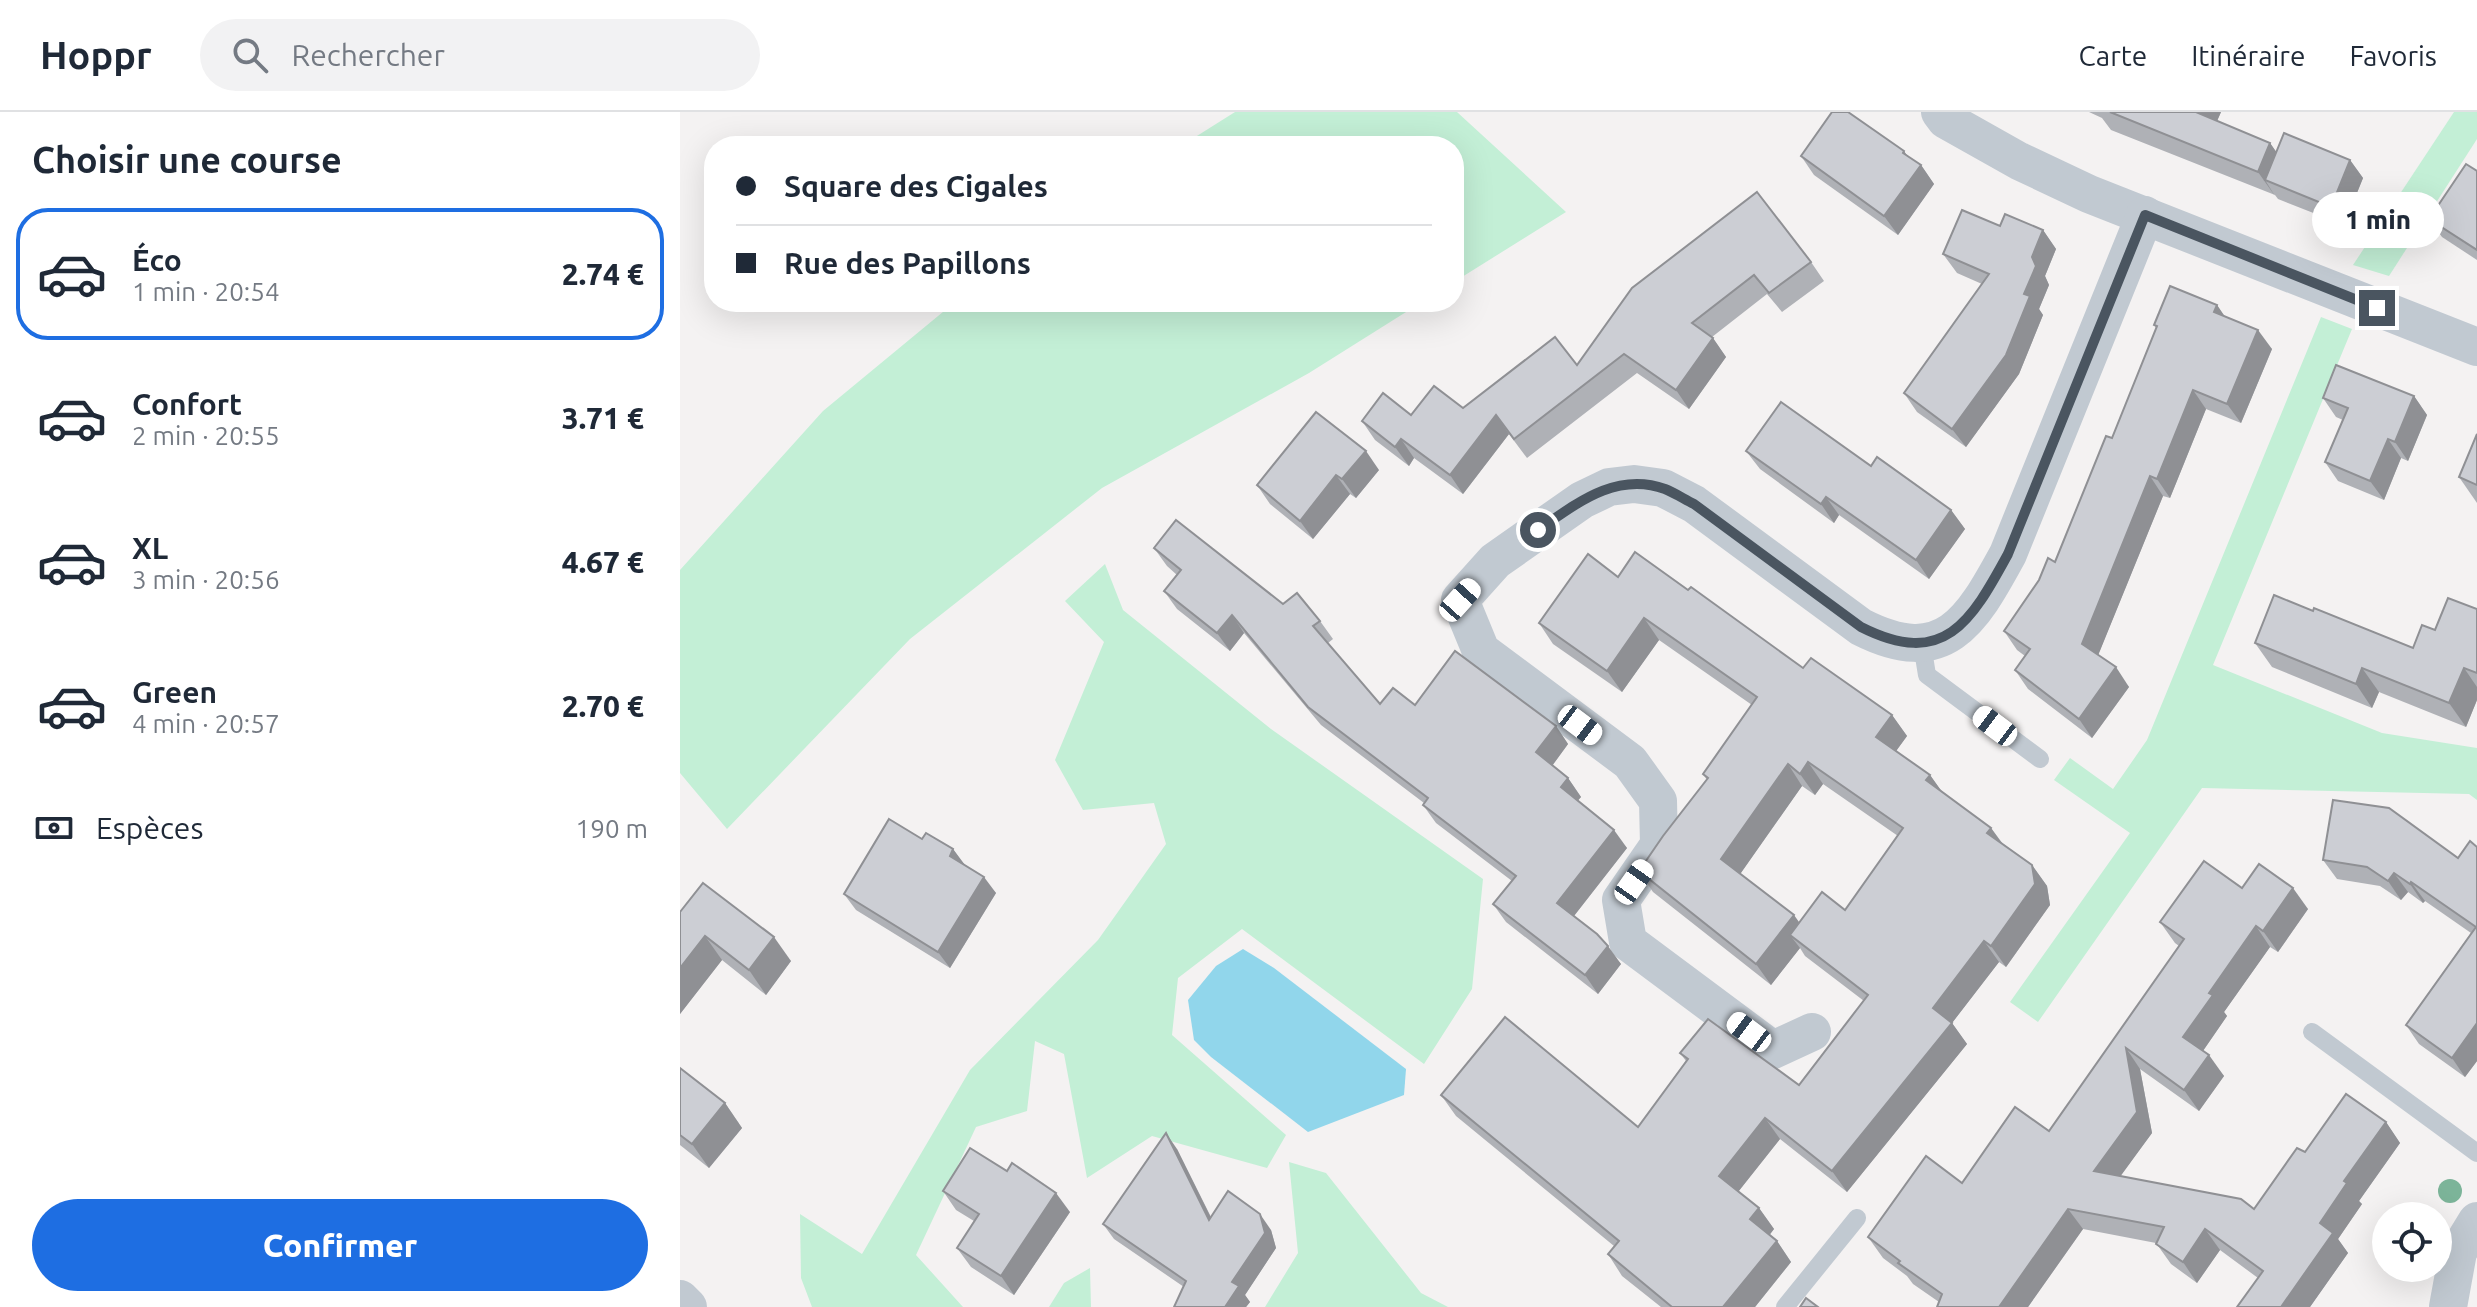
<!DOCTYPE html>
<html lang="fr">
<meta charset="utf-8">
<style>
:root{--surface:#fff;--page:#f2f2f3;--text:#1f2937;--muted:#747a83;--line:#e0e1e3;--accent:#1e6ee2}
body{margin:0;font-family:Ubuntu,sans-serif;background:var(--page);color:var(--text);height:100vh;display:flex;flex-direction:column;font-size:30px;white-space:nowrap}
*{box-sizing:border-box;margin:0}
p{font-size:26px;color:var(--muted)}
.icon{flex:none;width:44px;height:44px;fill:none;stroke:currentColor;stroke-width:2;stroke-linecap:round;stroke-linejoin:round}
.map{position:relative;flex:1;overflow:hidden}
.side{display:flex;flex-direction:column;background:var(--surface);width:680px}
.side>*{flex:none}
.banner{position:absolute;left:24px;top:24px;width:760px;height:176px;border-radius:32px;box-shadow:0 8px 32px #0002;display:grid;align-content:center;height:176px;padding:0 32px;background:var(--surface)}
.buttons{position:absolute;left:1692px;top:1090px;display:grid;gap:16px}
.buttons a{display:grid;place-items:center;width:80px;height:80px;border-radius:50%;background:var(--surface);box-shadow:0 8px 32px #0002;font-size:40px}
.end{position:absolute;width:36px;height:36px;margin:-18px;border:10px solid #4a5560;background:#fff;box-shadow:0 0 0 4px #fff}
.from{border-radius:50%}
.bubble{position:absolute;height:56px;border-radius:28px;background:var(--surface);box-shadow:0 8px 32px #0002;font-size:26px;font-weight:800;line-height:56px;text-align:center}
.car{position:absolute;width:24px;height:48px;margin:-24px -12px;border-radius:10px;box-shadow:0 0 6px 2px #0007;background:linear-gradient(#fff 24%,#345 0 40%,#fff 0 76%,#345 0 86%,#fff 0)}
.banner b{display:flex;align-items:center;gap:28px;height:76px;font-size:30px}
.banner b+b{border-top:2px solid var(--line)}
.banner i{width:20px;height:20px;background:var(--text)}
ul{padding:0;list-style:none}
li{display:flex;align-items:center;gap:24px;height:132px;margin:0 16px 12px;padding:0 16px;border:4px solid transparent;border-radius:32px}
li div{flex:1}
li b{display:block;font-size:30px}
li em{font-style:normal;font-weight:800}
li.active{border-color:var(--accent)}
li>.icon{width:72px;height:72px;stroke-width:1.5}
h2{padding:0 32px;font-size:36px;line-height:96px}
.pay{display:flex;align-items:center;gap:20px;height:88px;padding:0 32px;font-size:30px}
.pay p{margin-inline-start:auto}
.action{display:flex;gap:16px;margin-top:auto;padding:16px 32px}
.action a{flex:1;height:92px;border-radius:48px;background:var(--accent);color:#fff;font-size:32px;font-weight:800;line-height:92px;text-align:center}
header{display:flex;align-items:center;gap:48px;box-sizing:border-box;height:112px;padding:0 40px;background:var(--surface);border-bottom:2px solid var(--line)}
header strong{font-size:38px}
nav{display:flex;gap:44px;margin-inline-start:auto;font-size:28px}
.search{width:560px;height:72px;background:var(--page);display:flex;align-items:center;gap:20px;box-sizing:border-box;padding:0 28px;border-radius:44px;color:var(--muted);font-size:30px}
main{display:flex;flex:1;min-height:0}
.map>svg:first-child{display:block}
.green{fill:#c3efd6}
.water{fill:#91d6eb}
.lines{fill:none;stroke-linecap:round;stroke-linejoin:round}
.lane{stroke:#c1c9d1;stroke-width:18}
.street{stroke:#c1c9d1;stroke-width:38}
.tree{fill:#7cb499}
.wall{fill:#afb1b6;fill-rule:evenodd}
.shaded-wall{fill:#8f9094}
.building{fill:#ccced4;stroke:#8f9094;stroke-width:2}
.route{stroke:#4a5560;stroke-width:10}
</style>
<header>
<strong>Hoppr</strong>
<div class="search"><svg class="icon" aria-label="search" viewBox="0 0 24 24"><circle cx="10" cy="10" r="6"/><path d="M15 15l6 6"/></svg>Rechercher</div>
<nav><a>Carte</a><a>Itinéraire</a><a>Favoris</a></nav>
</header>
<main>
<section class="side">
<h2>Choisir une course</h2>
<ul>
<li class="active"><svg class="icon" aria-label="car" viewBox="0 0 24 24"><path d="M5 17H2v-5l4-1 3-4h7l3 4 3 1v5h-3M9 17h6M6 11h13"/><circle cx="7" cy="17" r="2"/><circle cx="17" cy="17" r="2"/></svg><div><b>Éco</b><p>1 min · 20:54</p></div><em>2.74 €</em></li>
<li><svg class="icon" aria-label="car" viewBox="0 0 24 24"><path d="M5 17H2v-5l4-1 3-4h7l3 4 3 1v5h-3M9 17h6M6 11h13"/><circle cx="7" cy="17" r="2"/><circle cx="17" cy="17" r="2"/></svg><div><b>Confort</b><p>2 min · 20:55</p></div><em>3.71 €</em></li>
<li><svg class="icon" aria-label="car" viewBox="0 0 24 24"><path d="M5 17H2v-5l4-1 3-4h7l3 4 3 1v5h-3M9 17h6M6 11h13"/><circle cx="7" cy="17" r="2"/><circle cx="17" cy="17" r="2"/></svg><div><b>XL</b><p>3 min · 20:56</p></div><em>4.67 €</em></li>
<li><svg class="icon" aria-label="car" viewBox="0 0 24 24"><path d="M5 17H2v-5l4-1 3-4h7l3 4 3 1v5h-3M9 17h6M6 11h13"/><circle cx="7" cy="17" r="2"/><circle cx="17" cy="17" r="2"/></svg><div><b>Green</b><p>4 min · 20:57</p></div><em>2.70 €</em></li>
</ul>
<div class="pay"><svg class="icon" aria-label="cash" viewBox="0 0 24 24"><path d="M3 7h18v10H3z"/><circle cx="12" cy="12" r="2"/></svg>Espèces<p>190 m</p></div>
<div class="action"><a>Confirmer</a></div>
</section>
<div class="map">
<svg width="1797" height="1195" viewBox="0 0 1797 1195">
<rect width="100%" height="100%" fill="#f4f2f2"/>
<g class="green">
<polygon points="555,0 777,0 886,100 774,170 774,34 501,34"/>
<polygon points="1774,0 1797,0 1797,27 1709,164 1673,153"/>
<polygon points="275,190 742,190 629,261 422,376 230,527 47,717 0,661 0,458 143,299"/>
<polygon points="1641,205 1672,217 1533,553 1702,621 1797,636 1797,688 1789,682 1522,676 1358,910 1330,890 1450,721 1374,668 1390,646 1433,677 1467,628"/>
<polygon points="425,452 443,498 591,617 803,767 792,877 744,952 562,817 498,866 492,923 606,1023 587,1056 472,1024 407,1066 384,942 355,929 347,999 296,1015 236,1143 283,1195 132,1195 121,1166 120,1102 182,1142 290,958 418,828 486,732 474,691 403,698 375,648 424,530 385,489"/>
<polygon points="609,1050 646,1061 741,1181 768,1195 585,1195 618,1141"/>
<polygon points="410,1156 411,1195 369,1195 384,1171"/>
</g>
<polygon class="water" points="563,837 594,856 726,957 724,983 628,1020 531,945 514,928 508,888 536,854"/>
<g class="lines">
<g class="lane">
<polyline points="1242,532 1247,563 1360,647"/>
<polyline points="1632,920 1797,1041"/>
<polyline points="1105,1195 1177,1106"/>
</g>
<g class="street">
<polyline points="1260,0 1266,8 1339,49 1409,82 1797,235"/>
<path d="M 1132,920 L 1093,938 L 948,830 L 941,788 L 979,733 L 978,689 L 950,650 L 801,539 L 780,488 L 815,449 L 902,388 L 929,375 L 954,372 L 983,376 L 1014,392 L 1181,515 C 1264,557 1291,510 1328,442 L 1465,103"/>
<polyline points="0,1187 8,1195"/>
<polyline points="1768,1195 1778,1140 1797,1109"/>
</g>
</g>
<circle class="tree" cx="1770" cy="1079" r="12"/>
<g class="wall">
<polygon points="1409,0 1541,0 1537,9 1590,31 1596,40 1670,48 1683,66 1664,113 1598,87 1595,83 1431,18 1422,6"/>
<polygon points="1121,44 1227,44 1241,53 1254,72 1218,123 1134,63"/>
<polygon points="1797,59 1797,148 1762,125 1749,107"/>
<polygon points="1320,114 1363,118 1376,137 1365,164 1369,173 1359,197 1363,203 1339,262 1286,335 1237,300 1224,281 1302,172 1277,161 1263,142"/>
<polygon points="1131,150 1144,169 1102,200 1087,182 1032,225 1046,245 1009,297 957,261 847,346 829,322 783,382 734,346 729,354 695,328 682,309 783,296 897,253 952,176"/>
<polygon points="1537,193 1544,204 1592,237 1561,311 1526,297 1490,386 1483,384 1418,543 1449,575 1412,626 1348,577 1335,558 1345,544 1337,538 1324,519 1375,450 1432,326 1476,216 1474,213"/>
<polygon points="1734,284 1747,303 1728,349 1721,346 1704,388 1658,369 1645,350 1663,308 1656,305 1643,286"/>
<polygon points="1797,322 1797,391 1779,365"/>
<polygon points="1066,339 1191,354 1271,398 1285,417 1249,467 1159,403 1154,411 1080,357"/>
<polygon points="699,358 676,386 670,382 633,427 590,392 577,373"/>
<polygon points="474,436 640,509 653,527 648,531 700,592 735,593 876,614 888,632 872,654 888,666 901,685 898,688 947,736 894,804 941,852 918,882 826,810 813,792 832,769 756,711 743,693 744,691 641,613 564,521 550,539 497,497 484,479 497,463 487,454"/>
<path d="M 938,465 L 1008,478 L 1123,556 L 1212,603 L 1227,624 L 1216,639 L 1250,663 L 1262,680 L 1311,716 L 1323,732 L 1352,753 L 1367,774 L 1370,793 L 1326,855 L 1319,850 L 1272,911 L 1287,932 L 1167,1080 L 1100,1027 L 1058,1080 L 1079,1096 L 1094,1117 L 1089,1123 L 1097,1129 L 1111,1150 L 1075,1195 L 981,1195 L 942,1164 L 928,1142 L 934,1134 L 776,1004 L 761,983 L 958,1015 L 1006,949 L 1000,941 L 1119,973 L 1184,889 L 1125,844 L 1120,836 L 1091,873 L 973,780 L 959,759 L 1027,668 L 1023,662 L 1072,593 L 979,528 L 942,580 L 873,532 L 859,511 ZM 1143,672 L 1218,724 L 1165,798 L 1119,811 L 1060,762 L 1122,674 L 1135,683 Z"/>
<polygon points="1797,497 1797,588 1786,615 1699,580 1692,596 1592,555 1575,531 1633,499 1733,536 1755,518"/>
<polygon points="242,727 273,737 284,753 316,781 270,856 176,798 164,782"/>
<polygon points="1797,735 1797,949 1785,965 1739,932 1726,913 1791,821 1745,789 1743,791 1728,780 1721,788 1700,774 1657,767 1643,748 1778,746"/>
<polygon points="1562,776 1628,797 1598,840 1590,835 1544,900 1547,904 1523,939 1544,964 1519,999 1460,957 1472,1021 1440,1064 1574,1097 1625,1040 1706,1010 1720,1031 1679,1089 1682,1092 1658,1127 1668,1141 1630,1195 1557,1195 1578,1166 1540,1138 1517,1171 1491,1152 1476,1131 1403,1117 1348,1195 1257,1195 1259,1190 1233,1172 1227,1164 1203,1146 1188,1125 1282,1071 1369,1019 1499,834 1495,831 1480,810"/>
<polygon points="0,800 111,849 86,883 42,848 0,902"/>
<polygon points="0,956 45,991 62,1016 29,1056 0,1033"/>
<polygon points="497,1037 531,1105 591,1118 596,1136 565,1183 570,1190 566,1195 494,1195 504,1175 434,1127 423,1112"/>
<polygon points="263,1079 390,1100 334,1183 291,1155 277,1136 294,1109 276,1098"/>
</g>
<g class="shaded-wall">
<polygon points="1515,0 1541,0 1531,23"/>
<polygon points="1590,31 1607,55 1585,68 1595,84 1578,60"/>
<polygon points="1224,39 1237,58 1241,53 1254,72 1218,123 1204,104"/>
<polygon points="1670,48 1683,66 1664,113 1651,95"/>
<polygon points="1363,118 1376,137 1365,164 1369,173 1359,197 1363,203 1339,262 1286,335 1272,317 1344,182 1352,145"/>
<polygon points="1537,193 1550,212 1534,200"/>
<polygon points="1578,218 1592,237 1561,311 1547,292"/>
<polygon points="1033,226 1046,245 1009,297 996,278"/>
<polygon points="1513,278 1526,297 1490,386 1477,367"/>
<polygon points="1734,284 1747,303 1728,349 1715,330"/>
<polygon points="816,303 829,322 783,382 770,363"/>
<polygon points="721,327 734,346 729,354 715,335"/>
<polygon points="1708,327 1721,346 1704,388 1690,369"/>
<polygon points="686,339 699,358 676,386 662,367"/>
<polygon points="656,363 670,382 633,427 620,409"/>
<polygon points="1470,364 1483,384 1415,551 1402,532"/>
<polygon points="1146,385 1159,403 1154,411 1141,392"/>
<polygon points="1271,398 1285,417 1249,467 1236,448"/>
<polygon points="552,503 564,521 550,539 537,521"/>
<polygon points="964,506 979,528 942,580 927,559"/>
<polygon points="1436,555 1449,575 1412,626 1399,607"/>
<polygon points="1682,556 1699,580 1692,596 1676,572"/>
<polygon points="1784,556 1797,575 1797,588 1786,615 1769,591"/>
<polygon points="1212,603 1227,624 1211,646 1196,625"/>
<polygon points="876,614 888,632 869,658 856,640"/>
<polygon points="1128,650 1143,672 1135,683 1120,662"/>
<polygon points="1108,652 1122,674 1056,768 1041,747"/>
<polygon points="1250,663 1265,684 1246,668"/>
<polygon points="888,666 901,685 894,693 881,675"/>
<polygon points="1311,716 1326,737 1307,721"/>
<polygon points="934,718 947,736 890,809 877,791"/>
<polygon points="273,737 285,753 270,744"/>
<polygon points="1352,753 1367,774 1370,793 1326,855 1311,834"/>
<polygon points="1714,761 1728,780 1721,788 1708,769"/>
<polygon points="304,765 316,781 270,856 258,840"/>
<polygon points="1731,770 1745,789 1743,791 1730,772"/>
<polygon points="1613,776 1628,797 1598,840 1583,819"/>
<polygon points="1114,803 1129,824 1110,823 1120,836 1091,873 1076,852"/>
<polygon points="1576,814 1590,835 1544,900 1547,904 1518,946 1503,925 1529,881"/>
<polygon points="25,824 42,848 0,902 0,856"/>
<polygon points="94,825 111,849 86,883 69,858"/>
<polygon points="1304,829 1319,850 1272,911 1287,932 1167,1080 1152,1059 1253,896"/>
<polygon points="928,834 941,852 918,882 905,863"/>
<polygon points="1797,911 1797,949 1785,965 1772,946"/>
<polygon points="1446,936 1460,957 1472,1021 1429,1080 1414,1059"/>
<polygon points="1529,943 1544,964 1519,999 1504,978"/>
<polygon points="45,991 62,1016 29,1056 12,1032"/>
<polygon points="1085,1006 1100,1027 1054,1085 1039,1064"/>
<polygon points="1706,1010 1720,1031 1679,1089 1682,1092 1658,1127 1668,1141 1630,1195 1601,1195 1640,1111 1664,1069"/>
<polygon points="486,1021 497,1037 540,1124 529,1108"/>
<polygon points="376,1081 390,1100 334,1183 321,1164"/>
<polygon points="1079,1096 1094,1117 1085,1129 1070,1107"/>
<polygon points="1388,1097 1403,1117 1348,1195 1319,1195"/>
<polygon points="580,1102 591,1118 596,1136 565,1183 570,1190 566,1195 545,1195 552,1170"/>
<polygon points="1525,1117 1540,1138 1517,1171 1503,1150"/>
<polygon points="1097,1129 1111,1150 1075,1195 1043,1195"/>
</g>
<g class="building">
<polygon points="1152,0 1168,0 1224,39 1223,41 1241,53 1204,104 1121,44"/>
<polygon points="1430,0 1516,0 1590,31 1578,60"/>
<polygon points="1604,21 1670,48 1651,95 1585,68"/>
<polygon points="1786,52 1797,59 1797,138 1749,107"/>
<polygon points="1077,80 1131,150 1089,181 1074,163 1012,211 1033,226 996,278 944,242 834,327 816,303 770,363 721,327 715,335 682,309 703,281 731,303 754,274 783,296 875,225 897,253 952,176"/>
<polygon points="1282,98 1320,114 1325,102 1363,118 1352,145 1356,154 1344,182 1350,184 1326,243 1272,317 1224,281 1309,162 1263,142"/>
<polygon points="1490,174 1537,193 1534,200 1578,218 1547,292 1513,278 1477,367 1470,364 1402,532 1436,555 1399,607 1335,558 1350,537 1324,519 1359,468 1368,446 1375,450 1426,324 1432,326 1477,214 1474,213"/>
<polygon points="1656,253 1734,284 1715,330 1708,327 1690,369 1645,350 1668,296 1643,286"/>
<polygon points="1101,290 1191,354 1197,345 1271,398 1236,448 1146,385 1141,392 1066,339"/>
<polygon points="636,300 686,339 662,367 656,363 620,409 577,373"/>
<polygon points="1797,322 1797,373 1779,365"/>
<polygon points="496,408 603,492 617,481 640,509 633,514 700,592 713,576 735,593 775,539 876,614 856,640 888,666 881,675 934,718 877,791 917,822 928,834 905,863 813,792 836,764 743,693 748,686 628,595 552,503 537,521 484,479 501,458 474,436"/>
<polygon points="955,440 1008,478 1011,475 1123,556 1131,546 1212,603 1196,625 1250,663 1246,668 1311,716 1307,721 1352,753 1355,772 1311,834 1304,829 1253,896 1272,911 1152,1059 1085,1006 1039,1064 1079,1096 1070,1107 1097,1129 1043,1195 992,1195 928,1142 939,1129 761,983 825,905 958,1015 1008,947 1000,941 1028,907 1119,973 1188,883 1110,823 1142,780 1165,798 1223,716 1128,650 1120,662 1108,652 1041,747 1114,803 1076,852 959,759 983,724 1028,666 1023,662 1077,585 964,506 927,559 859,511 908,442 938,465"/>
<polygon points="1594,483 1633,499 1634,496 1733,536 1742,513 1755,518 1768,486 1797,497 1797,561 1784,556 1769,591 1682,556 1676,572 1575,531"/>
<polygon points="1653,688 1709,696 1778,746 1790,729 1797,735 1797,911 1772,946 1726,913 1796,815 1731,770 1730,772 1714,761 1708,769 1687,755 1643,748"/>
<polygon points="209,707 242,727 246,721 273,737 270,744 304,765 258,840 164,782"/>
<polygon points="1524,749 1562,776 1579,752 1613,776 1583,819 1576,814 1529,881 1533,883 1503,925 1529,943 1504,978 1446,936 1457,1000 1414,1059 1561,1087 1574,1097 1617,1036 1625,1040 1666,982 1706,1010 1664,1069 1667,1071 1640,1111 1653,1121 1601,1195 1557,1195 1583,1159 1525,1117 1503,1150 1476,1132 1484,1115 1388,1097 1319,1195 1257,1195 1262,1182 1218,1151 1220,1149 1188,1125 1246,1044 1282,1071 1335,995 1369,1019 1504,827 1480,810"/>
<polygon points="23,771 94,825 69,858 25,824 0,856 0,800"/>
<polygon points="0,956 45,991 12,1032 0,1023"/>
<polygon points="486,1021 529,1108 548,1079 580,1102 585,1121 552,1170 559,1174 545,1195 494,1195 506,1169 423,1112"/>
<polygon points="290,1036 327,1059 332,1051 376,1081 321,1164 277,1136 299,1102 263,1079"/>
<polygon points="1126,1186 1138,1195 1120,1195"/>
</g>
<g class="lines">
<path class="route" d="M 858,418 C 896,392 936,359 985,377 C 995,381 1004,387 1014,392 L 1181,515 C 1264,557 1291,510 1328,442 L 1465,103 L 1697,196"/>
</g>
</svg>
<div class="buttons">
<a><svg class="icon" aria-label="locate" viewBox="0 0 24 24"><circle cx="12" cy="12" r="6"/><path d="M12 2v4M12 18v4M2 12h4M18 12h4"/></svg></a>
</div>
<i class="end from" style="left:858px;top:418px"></i>
<i class="end" style="left:1697px;top:196px"></i>
<div class="bubble" style="left:1632px;top:80px;width:132px">1 min</div>
<i class="car" style="left:780px;top:488px;rotate:42deg"></i>
<i class="car" style="left:900px;top:613px;rotate:127deg"></i>
<i class="car" style="left:1315px;top:614px;rotate:307deg"></i>
<i class="car" style="left:954px;top:770px;rotate:35deg"></i>
<i class="car" style="left:1069px;top:920px;rotate:307deg"></i>
<div class="banner">
<b><i class="from"></i>Square des Cigales</b>
<b><i></i>Rue des Papillons</b>
</div>
</div>
</main>
